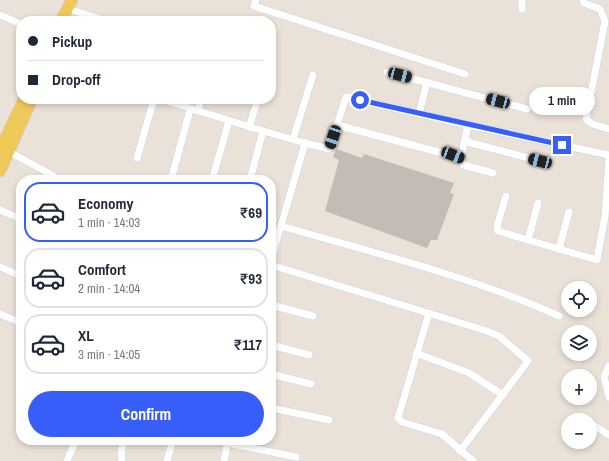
<!DOCTYPE html>
<meta charset="utf-8">
<style>
:root{--surface:#fff;--page:#f6f6f7;--text:#1f2937;--muted:#747a83;--line:#e0e1e3;--accent:#375ef8}
body{margin:0;font-family:"Archivo Narrow",sans-serif;background:var(--page);color:var(--text);height:100vh;display:flex;flex-direction:column;font-size:15px;white-space:nowrap}
*{box-sizing:border-box;margin:0}
p{font-size:13px;color:var(--muted)}
.icon{flex:none;width:22px;height:22px;fill:none;stroke:currentColor;stroke-width:2;stroke-linecap:round;stroke-linejoin:round}
.map{position:relative;flex:1;overflow:hidden}
.drawer{position:absolute;left:16px;top:175px;width:260px;height:270px;display:flex;flex-direction:column;background:var(--surface);border-radius:16px;box-shadow:0 2px 6px #0003}
.drawer>*{flex:none}
.banner{position:absolute;left:16px;top:16px;width:260px;height:88px;border-radius:16px;box-shadow:0 2px 6px #0003;display:grid;align-content:center;height:88px;padding:0 12px;background:var(--surface)}
.fabs{position:absolute;left:561px;top:281px;display:grid;gap:8px}
.fabs a{display:grid;place-items:center;width:36px;height:36px;border-radius:50%;background:var(--surface);box-shadow:0 2px 6px #0003;font-size:20px}
.end{position:absolute;width:18px;height:18px;margin:-9px;border:5px solid #375ef8;background:#fff;box-shadow:0 0 0 2px #fff}
.from{border-radius:50%}
.bubble{position:absolute;height:28px;border-radius:14px;background:var(--surface);box-shadow:0 2px 6px #0003;font-size:13px;font-weight:800;line-height:28px;text-align:center}
.car{position:absolute;width:12px;height:24px;margin:-12px -6px;border-radius:5px;box-shadow:0 0 3px 1px #0007;background:linear-gradient(#222 24%,#8ab4d8 0 40%,#222 0 76%,#8ab4d8 0 86%,#222 0)}
.banner b{display:flex;align-items:center;gap:14px;height:38px;font-size:15px}
.banner b+b{border-top:1px solid var(--line)}
.banner i{width:10px;height:10px;background:var(--text)}
ul{padding:7px 0 0;list-style:none}
li{display:flex;align-items:center;gap:12px;height:60px;margin:0 8px 6px;padding:0 4px;border:2px solid var(--line);border-radius:16px}
li div{flex:1}
li b{display:block;font-size:15px}
li em{font-style:normal;font-weight:800}
li.selected{border-color:var(--accent)}
li>.icon{width:36px;height:36px;stroke-width:1.5}
.action{display:flex;gap:8px;margin-top:auto;padding:8px 12px}
.action a{flex:1;height:46px;border-radius:24px;background:var(--accent);color:#fff;font-size:16px;font-weight:800;line-height:46px;text-align:center}
.map>svg:first-child{display:block}
.building{fill:#c2bcb5}
.lines{fill:none;stroke-linecap:round;stroke-linejoin:round}
.minor-casing{stroke:#ced2e1;stroke-width:8}
.primary-casing{stroke:#c3c3c3;stroke-width:12}
.minor{stroke:#fff;stroke-width:7}
.primary{stroke:#efc959;stroke-width:11}
.route{stroke:#375ef8;stroke-width:5}
</style>
<div class="map">
<svg width="609" height="461" viewBox="0 0 609 461">
<rect width="100%" height="100%" fill="#eae2d8"/>
<polygon class="building" points="336,149 362,158 364,154 454,183 450,193 454,194 437,240 431,240 427,248 325,211 339,160 333,157"/>
<g class="lines">
<g class="minor-casing">
<g id="minor">
<polyline points="256,0 254,6 465,74"/>
<polyline points="522,0 522,9"/>
<polyline points="583,0 584,3 600,9 605,21 586,119 592,124 609,129"/>
<polyline points="75,11 106,21"/>
<polyline points="0,15 21,24"/>
<polyline points="387,72 527,109"/>
<polyline points="161,99 263,131"/>
<polyline points="198,111 201,99"/>
<polyline points="419,114 427,82"/>
<polyline points="337,125 461,158 468,125"/>
<polyline points="249,127 258,99"/>
<polyline points="293,139 313,75"/>
<polyline points="464,141 540,161"/>
<polyline points="305,143 329,149 346,97 468,125 609,155"/>
<polyline points="8,151 61,180"/>
<polyline points="137,158 154,99"/>
<polyline points="461,158 463,165 493,173"/>
<polyline points="171,180 190,110"/>
<polyline points="212,180 229,121"/>
<polyline points="250,180 263,131 305,143 271,260"/>
<polyline points="506,196 497,226 498,231 528,240"/>
<polyline points="538,203 528,240 597,260 605,216 609,160"/>
<polyline points="0,210 21,219"/>
<path d="M 281,226 C 374,253 470,276 559,316"/>
<polyline points="559,249 569,212"/>
<polyline points="271,265 487,331 499,336 528,361 460,451"/>
<polyline points="0,267 21,276"/>
<polyline points="271,305 313,316"/>
<polyline points="429,313 398,418 402,422 442,434 473,461"/>
<polyline points="0,314 21,323"/>
<polyline points="271,345 309,355"/>
<polyline points="416,353 469,373 503,395"/>
<polyline points="609,366 604,377 609,397"/>
<polyline points="271,374 311,384"/>
<polyline points="271,408 329,420"/>
<polyline points="590,423 609,435"/>
<polyline points="227,443 296,457"/>
<polyline points="67,461 76,440"/>
<polyline points="122,461 121,453 124,440"/>
<polyline points="167,461 173,440"/>
<polyline points="224,461 228,440"/>
</g>
</g>
<g class="primary-casing">
<g id="primary">
<polyline points="61,21 72,0"/>
<polyline points="0,150 24,99"/>
<polyline points="0,171 32,99"/>
</g>
</g>
<use href="#minor" class="minor"/>
<use href="#primary" class="primary"/>
</g>
<g class="lines">
<polyline class="route" points="360,100 562,145"/>
</g>
</svg>
<div class="fabs">
<a><svg class="icon" aria-label="locate" viewBox="0 0 24 24"><circle cx="12" cy="12" r="6"/><path d="M12 2v4M12 18v4M2 12h4M18 12h4"/></svg></a>
<a><svg class="icon" aria-label="layers" viewBox="0 0 24 24"><path d="M12 4l9 5-9 5-9-5zM3 14l9 5 9-5"/></svg></a>
<a>+</a>
<a>−</a>
</div>
<i class="end from" style="left:360px;top:100px"></i>
<i class="end" style="left:562px;top:145px"></i>
<div class="bubble" style="left:529px;top:87px;width:66px">1 min</div>
<i class="car" style="left:400px;top:75px;rotate:105deg"></i>
<i class="car" style="left:498px;top:101px;rotate:285deg"></i>
<i class="car" style="left:333px;top:137px;rotate:198deg"></i>
<i class="car" style="left:453px;top:155px;rotate:111deg"></i>
<i class="car" style="left:540px;top:161px;rotate:285deg"></i>
<div class="banner">
<b><i class="from"></i>Pickup</b>
<b><i></i>Drop-off</b>
</div>
<section class="drawer">
<ul>
<li class="selected"><svg class="icon" aria-label="car" viewBox="0 0 24 24"><path d="M5 17H2v-5l4-1 3-4h7l3 4 3 1v5h-3M9 17h6M6 11h13"/><circle cx="7" cy="17" r="2"/><circle cx="17" cy="17" r="2"/></svg><div><b>Economy</b><p>1 min · 14:03</p></div><em>₹69</em></li>
<li><svg class="icon" aria-label="car" viewBox="0 0 24 24"><path d="M5 17H2v-5l4-1 3-4h7l3 4 3 1v5h-3M9 17h6M6 11h13"/><circle cx="7" cy="17" r="2"/><circle cx="17" cy="17" r="2"/></svg><div><b>Comfort</b><p>2 min · 14:04</p></div><em>₹93</em></li>
<li><svg class="icon" aria-label="car" viewBox="0 0 24 24"><path d="M5 17H2v-5l4-1 3-4h7l3 4 3 1v5h-3M9 17h6M6 11h13"/><circle cx="7" cy="17" r="2"/><circle cx="17" cy="17" r="2"/></svg><div><b>XL</b><p>3 min · 14:05</p></div><em>₹117</em></li>
</ul>
<div class="action"><a>Confirm</a></div>
</section>
</div>
